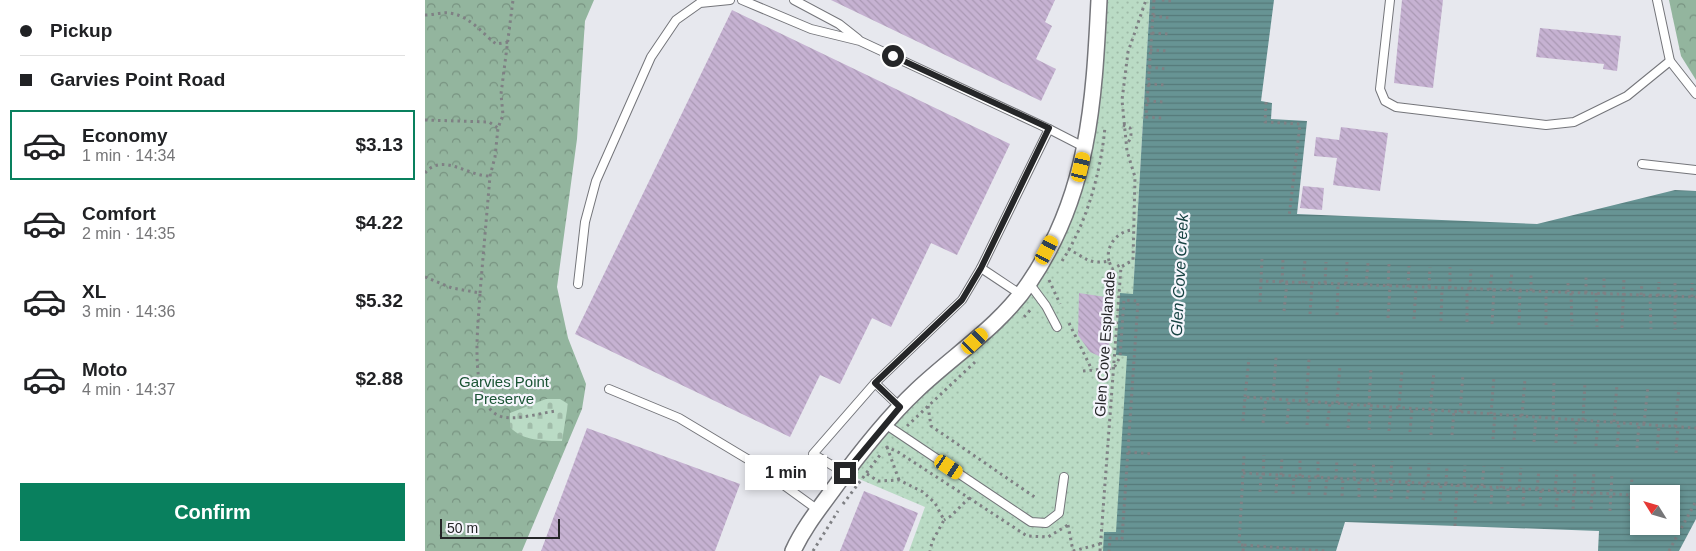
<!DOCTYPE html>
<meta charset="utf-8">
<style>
:root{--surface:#fff;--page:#f2f2f2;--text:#202124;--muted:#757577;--line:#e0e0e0;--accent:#09805e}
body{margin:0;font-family:Arial,sans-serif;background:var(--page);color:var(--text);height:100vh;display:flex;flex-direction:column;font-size:19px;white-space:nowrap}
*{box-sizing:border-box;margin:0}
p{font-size:16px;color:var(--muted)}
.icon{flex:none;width:28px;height:28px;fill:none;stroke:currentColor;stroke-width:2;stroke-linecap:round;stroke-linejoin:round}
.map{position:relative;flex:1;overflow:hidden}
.side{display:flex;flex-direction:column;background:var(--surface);width:425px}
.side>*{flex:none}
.hud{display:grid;align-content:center;height:110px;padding:0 20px;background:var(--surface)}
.needle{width:32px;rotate:307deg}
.controls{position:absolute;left:1205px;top:485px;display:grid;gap:10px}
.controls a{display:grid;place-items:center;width:50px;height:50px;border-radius:0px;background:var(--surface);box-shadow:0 2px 8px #0003;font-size:25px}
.scale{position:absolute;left:15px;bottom:12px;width:120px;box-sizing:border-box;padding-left:5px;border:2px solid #252628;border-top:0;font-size:14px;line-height:18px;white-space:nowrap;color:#252628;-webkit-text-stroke:4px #f5f5fc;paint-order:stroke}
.end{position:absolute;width:22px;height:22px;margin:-11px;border:6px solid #252628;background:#fff;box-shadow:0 0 0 2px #fff}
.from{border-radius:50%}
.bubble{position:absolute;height:35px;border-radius:0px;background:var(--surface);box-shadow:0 2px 8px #0003;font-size:16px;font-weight:700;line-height:35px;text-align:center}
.car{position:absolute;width:15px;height:30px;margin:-15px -8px;border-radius:6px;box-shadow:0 0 4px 1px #0007;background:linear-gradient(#f5c518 24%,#345 0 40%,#f5c518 0 76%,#345 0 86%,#f5c518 0)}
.hud b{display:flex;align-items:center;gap:18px;height:48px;font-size:19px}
.hud b+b{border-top:1px solid var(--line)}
.hud i{width:12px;height:12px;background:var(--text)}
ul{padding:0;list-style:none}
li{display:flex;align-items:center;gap:15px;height:70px;margin:0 10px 8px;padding:0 10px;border:2px solid transparent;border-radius:0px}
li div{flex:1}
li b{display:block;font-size:19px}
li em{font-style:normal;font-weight:700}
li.active{border-color:var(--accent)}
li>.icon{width:45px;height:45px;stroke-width:1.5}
.action{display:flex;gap:10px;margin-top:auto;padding:10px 20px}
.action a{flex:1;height:58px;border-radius:0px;background:var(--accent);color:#fff;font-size:20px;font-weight:700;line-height:58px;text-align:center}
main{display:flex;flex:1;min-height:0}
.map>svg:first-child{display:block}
.green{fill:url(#green-dots)}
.forest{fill:url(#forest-crowns)}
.cemetery{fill:url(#cemetery-stones)}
.water{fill:url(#water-rules);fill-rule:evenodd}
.building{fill:url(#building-back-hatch)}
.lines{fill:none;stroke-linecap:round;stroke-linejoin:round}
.service-casing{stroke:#74757a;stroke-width:10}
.minor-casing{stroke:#74757a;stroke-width:18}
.path{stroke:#7f8084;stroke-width:3;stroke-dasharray:2.5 4;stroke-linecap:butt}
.service{stroke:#fff;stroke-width:8}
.minor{stroke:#fff;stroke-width:15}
.route{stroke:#252628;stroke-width:6}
.labels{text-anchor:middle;stroke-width:4.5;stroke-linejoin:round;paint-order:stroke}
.street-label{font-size:15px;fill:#252628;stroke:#f5f5fc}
.park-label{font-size:15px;fill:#1b5435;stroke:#f5f5fc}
.water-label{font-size:16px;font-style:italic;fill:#174343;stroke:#f5f5fc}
</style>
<main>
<section class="side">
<div class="hud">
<b><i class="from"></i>Pickup</b>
<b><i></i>Garvies Point Road</b>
</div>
<ul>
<li class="active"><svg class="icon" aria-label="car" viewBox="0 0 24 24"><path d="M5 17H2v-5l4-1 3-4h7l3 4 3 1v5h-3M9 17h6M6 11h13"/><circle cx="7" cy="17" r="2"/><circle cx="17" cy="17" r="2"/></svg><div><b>Economy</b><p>1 min · 14:34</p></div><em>$3.13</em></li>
<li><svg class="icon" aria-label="car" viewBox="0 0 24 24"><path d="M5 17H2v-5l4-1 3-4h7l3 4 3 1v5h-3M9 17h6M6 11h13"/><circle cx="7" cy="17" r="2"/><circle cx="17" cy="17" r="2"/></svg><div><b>Comfort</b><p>2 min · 14:35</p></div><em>$4.22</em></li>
<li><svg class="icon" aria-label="car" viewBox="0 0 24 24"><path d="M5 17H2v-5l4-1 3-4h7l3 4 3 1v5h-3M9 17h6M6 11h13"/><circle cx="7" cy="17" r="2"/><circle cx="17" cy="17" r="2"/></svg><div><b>XL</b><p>3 min · 14:36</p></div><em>$5.32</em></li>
<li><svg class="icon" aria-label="car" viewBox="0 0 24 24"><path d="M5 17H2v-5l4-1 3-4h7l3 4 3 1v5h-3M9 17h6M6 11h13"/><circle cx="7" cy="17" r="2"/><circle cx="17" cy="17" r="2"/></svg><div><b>Moto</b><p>4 min · 14:37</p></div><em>$2.88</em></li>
</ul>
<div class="action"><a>Confirm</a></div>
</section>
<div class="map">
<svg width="1271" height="551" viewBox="0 0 1271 551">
<defs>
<pattern id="green-dots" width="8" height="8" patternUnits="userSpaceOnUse" patternTransform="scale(1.25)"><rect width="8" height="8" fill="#badbc5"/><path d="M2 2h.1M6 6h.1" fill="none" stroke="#a0bca9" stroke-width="1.8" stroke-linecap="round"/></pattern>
<pattern id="forest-crowns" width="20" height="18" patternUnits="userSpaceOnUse" patternTransform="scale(1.25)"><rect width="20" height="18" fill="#93b59e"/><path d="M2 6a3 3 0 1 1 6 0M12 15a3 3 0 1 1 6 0" fill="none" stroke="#789381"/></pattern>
<pattern id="cemetery-stones" width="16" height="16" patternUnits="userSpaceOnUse" patternTransform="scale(1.25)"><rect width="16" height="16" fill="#badbc5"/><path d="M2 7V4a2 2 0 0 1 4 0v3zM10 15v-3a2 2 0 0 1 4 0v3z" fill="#a0bca9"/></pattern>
<pattern id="water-rules" width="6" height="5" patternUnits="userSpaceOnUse" patternTransform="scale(1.25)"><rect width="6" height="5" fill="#679494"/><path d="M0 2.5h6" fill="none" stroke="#557979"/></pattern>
<pattern id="building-back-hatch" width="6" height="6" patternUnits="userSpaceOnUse" patternTransform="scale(1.25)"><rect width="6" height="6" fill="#c6b2d2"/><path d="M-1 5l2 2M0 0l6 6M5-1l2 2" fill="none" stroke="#aa99b4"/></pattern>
</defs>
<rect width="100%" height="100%" fill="#e7e8ee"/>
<polygon class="green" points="673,0 725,0 710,260 700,544 691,551 484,551 500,507 420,473 570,317 624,245 661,145"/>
<g class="forest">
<polygon points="0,0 169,0 160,21 152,139 132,287 143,338 161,384 157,409 97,551 0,551"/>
<polygon points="1244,0 1271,0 1271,80 1256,56"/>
</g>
<path class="cemetery" d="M 121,399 L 135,399 L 143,404 L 137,441 C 119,441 97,441 85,427 L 85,413 Z"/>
<path class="water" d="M 725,0 L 849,0 L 836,101 L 847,103 L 846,119 L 882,121 L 872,214 L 1112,224 L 1250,190 L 1271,191 L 1271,519 L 1254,551 L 1173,551 L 1174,531 L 920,522 L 911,551 L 678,551 L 679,532 L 691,532 L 702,356 L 691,355 L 695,293 L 708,294 ZM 1214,494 L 1246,494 L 1246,526 L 1214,526 Z"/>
<g class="building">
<polygon points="406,0 630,0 620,22 627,26 611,59 631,69 616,101"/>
<polygon points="977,0 1018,0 1008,88 969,83"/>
<polygon points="307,10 585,144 532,255 506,243 466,327 447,318 415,384 395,375 365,437 150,334"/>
<polygon points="1115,28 1196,36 1192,71 1178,69 1179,64 1111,57"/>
<polygon points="916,127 963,133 955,191 908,185 912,158 889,156 891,137 914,140"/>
<polygon points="878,186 899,188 897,210 875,208"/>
<polygon points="654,293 687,298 683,360 665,352 653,335"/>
<polygon points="162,428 315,484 290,551 116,551"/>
<polygon points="439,491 493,513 478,551 415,551"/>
</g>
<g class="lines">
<g class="service-casing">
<g id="service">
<polyline points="317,0 386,29 435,41 624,129 556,268 537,300 450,383 388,454 420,473"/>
<polyline points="369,0 414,24 433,39"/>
<polyline points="965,0 955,89 960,101 971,107 1121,125 1149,122 1202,96 1245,61"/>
<polyline points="1232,0 1245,61 1271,94"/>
<polyline points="624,129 661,148"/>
<polyline points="1217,164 1271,170"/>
<polyline points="556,268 595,294"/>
<polyline points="604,283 621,306 632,327"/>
<polyline points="153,284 160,222 171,181 226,57 251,20 275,3 305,0"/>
<polyline points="450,383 475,407"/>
<polyline points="184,389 254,418 324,460 393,510"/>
<polyline points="460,424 606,522 621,523 634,513 639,477"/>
</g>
</g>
<g class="minor-casing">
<path id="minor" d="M 368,551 C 378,529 393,510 407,491 C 433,455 460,420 492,390 C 530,354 575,326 604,283 C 664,195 669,102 674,0"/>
</g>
<g class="path">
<polyline points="729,0 721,117 738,118"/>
<polyline points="737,0 746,1"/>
<path d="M 0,15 C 8,15 17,12 24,13 C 44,15 57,33 71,44 L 84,42"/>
<polyline points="728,16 745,18"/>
<polyline points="727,33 744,34"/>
<polyline points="725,50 743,51"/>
<polyline points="724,67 742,69"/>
<polyline points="723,84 741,85"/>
<polyline points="722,101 739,102"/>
<polyline points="841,102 840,122 875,124 864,217"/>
<polyline points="0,120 64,122 73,128"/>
<path d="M 698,125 L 705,128 C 707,135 706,139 701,145"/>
<path d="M 0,173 C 17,152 45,177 65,176"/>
<path d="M 643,249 C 660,257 663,265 684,261 L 687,269 L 695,265"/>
<path d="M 637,261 C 662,223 676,171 680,127"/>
<path d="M 684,261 C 680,246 693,230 709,230"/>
<path d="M 0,277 L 27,288 L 55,293 C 54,320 41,409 78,417 C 94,420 115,413 131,411"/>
<polyline points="624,280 635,304"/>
<polyline points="836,281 837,258"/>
<polyline points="857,282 858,259"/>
<polyline points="878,283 880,260"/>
<polyline points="900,283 901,262"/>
<polyline points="1250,283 1250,330"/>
<polyline points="921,284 922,262"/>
<polyline points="941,285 943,263"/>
<polyline points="963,286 964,264"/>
<polyline points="983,287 984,266"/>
<polyline points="1004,287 1005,267"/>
<polyline points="1025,288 1025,267"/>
<polyline points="1045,289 1046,269"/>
<polyline points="1065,290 1067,271"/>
<polyline points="1085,290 1087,271"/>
<polyline points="1106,291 1106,275"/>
<polyline points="1143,292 1143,279"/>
<polyline points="55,293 65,176 70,157 73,128 78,115 76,94 88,0"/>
<polyline points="1146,293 1147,326"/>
<polyline points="1161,293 1161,276"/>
<polyline points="1171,293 1172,327"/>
<polyline points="1179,294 1179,277"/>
<polyline points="1216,295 1217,282"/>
<polyline points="1225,295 1226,329"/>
<polyline points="1233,296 1234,282"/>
<polyline points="1267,297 1267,283"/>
<polyline points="835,302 836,281 1271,297"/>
<polyline points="859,311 862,282"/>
<polyline points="885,314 887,283"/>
<polyline points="912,315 913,284"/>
<polyline points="599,317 607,308"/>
<polyline points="963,318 965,286"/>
<polyline points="989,319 991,287"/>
<polyline points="1016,321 1017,288"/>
<polyline points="1042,322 1042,289"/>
<polyline points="644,323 667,370"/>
<polyline points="1067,324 1069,290"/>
<polyline points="1094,325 1095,291"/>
<polyline points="1121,325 1121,292"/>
<polyline points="1197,328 1199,278"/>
<polyline points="658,371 689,368 695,357 699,300 713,301 697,539 685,538 684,551"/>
<polyline points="820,397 824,358"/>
<polyline points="848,399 851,357"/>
<polyline points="881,401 884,359"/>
<polyline points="912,403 915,365"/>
<polyline points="944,405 946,367"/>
<polyline points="503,406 506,426 611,498"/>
<polyline points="974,407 977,369"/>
<polyline points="1005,410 1009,372"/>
<polyline points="1035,412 1038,374"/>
<polyline points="1066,414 1069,376"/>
<polyline points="1097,416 1100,379"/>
<polyline points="1128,418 1129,381"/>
<polyline points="1158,420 1160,382"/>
<polyline points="818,421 820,397 1271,428"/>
<polyline points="1189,422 1192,384"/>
<polyline points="838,423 841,398"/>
<polyline points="862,424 864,400"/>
<polyline points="1219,424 1223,386"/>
<polyline points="882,425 884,401"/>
<polyline points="482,426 550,362"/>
<polyline points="902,426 905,403"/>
<polyline points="1250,427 1254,388"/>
<polyline points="923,428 925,404"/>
<polyline points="944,430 946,405"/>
<polyline points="964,431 966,407"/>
<polyline points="985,432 987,408"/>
<polyline points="1006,435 1008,410"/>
<polyline points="1027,435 1029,411"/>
<polyline points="1068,439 1070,414"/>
<polyline points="1089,440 1091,416"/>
<polyline points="1109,442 1111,417"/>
<polyline points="1131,443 1132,418"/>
<polyline points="1150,444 1152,420"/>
<polyline points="1171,446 1173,421"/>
<polyline points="462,447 474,480"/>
<polyline points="1192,447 1194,423"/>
<polyline points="461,448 462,447 473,452 544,498 526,516 519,520"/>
<polyline points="1212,448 1214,424"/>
<polyline points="1232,450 1234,425"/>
<polyline points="703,452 727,454"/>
<polyline points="1251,453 1253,427"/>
<polyline points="818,473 1206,495 1205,511"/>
<polyline points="442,474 453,481 474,480 498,492 510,503 519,520 507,542 505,551"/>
<polyline points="838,475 839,455"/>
<polyline points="856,475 857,456"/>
<polyline points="875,476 875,457"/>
<polyline points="893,477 893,458"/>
<polyline points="911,478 912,459"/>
<polyline points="929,479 930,460"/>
<polyline points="947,480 949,461"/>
<polyline points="965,481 967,461"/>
<polyline points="984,482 986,463"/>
<polyline points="1003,483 1004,463"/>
<polyline points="1021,484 1022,465"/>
<polyline points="1039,485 1040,465"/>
<polyline points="1057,486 1059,466"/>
<polyline points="1076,488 1077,467"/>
<polyline points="1094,488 1096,468"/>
<polyline points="1112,489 1114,470"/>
<polyline points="1130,490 1132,470"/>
<polyline points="835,492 836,474"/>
<polyline points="851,493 852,475"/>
<polyline points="868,494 869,476"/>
<polyline points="884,495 885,477"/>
<polyline points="900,495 902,478"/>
<polyline points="1206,495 1207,476"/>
<polyline points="917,496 918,479"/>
<polyline points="934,497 934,480"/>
<polyline points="544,498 602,536 623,537 643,525"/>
<polyline points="950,498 951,481"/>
<polyline points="966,499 967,481"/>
<polyline points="982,499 984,483"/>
<polyline points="998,500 1000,483"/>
<polyline points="1015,501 1016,484"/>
<polyline points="1050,503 1051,486"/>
<polyline points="418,504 455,455"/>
<polyline points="1066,504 1067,487"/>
<polyline points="1083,504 1083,488"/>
<polyline points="1098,506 1099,489"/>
<polyline points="1115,506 1116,490"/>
<polyline points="1131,507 1133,491"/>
<polyline points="1148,509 1150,471"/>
<polyline points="1166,509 1169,473"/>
<polyline points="1185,511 1187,473"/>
<polyline points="643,525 648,551"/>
<polyline points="1030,526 1032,485"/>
<polyline points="819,545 900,551"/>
<polyline points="388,551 413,511"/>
<polyline points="648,551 675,544"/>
<polyline points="675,551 696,267 708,260 710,177 702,151 697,100 703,52 721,0"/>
<polyline points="818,551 819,545 814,545 819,456"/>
<polyline points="1244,551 1271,501"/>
</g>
<use href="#service" class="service"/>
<use href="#minor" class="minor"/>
</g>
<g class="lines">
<polyline class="route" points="420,473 475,407 450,383 537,300 556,268 624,128 468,56"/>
</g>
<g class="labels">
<g class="street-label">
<text transform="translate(680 344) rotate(-86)" y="5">Glen Cove Esplanade</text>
</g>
<g class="park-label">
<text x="79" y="387">Garvies Point<tspan x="79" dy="17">Preserve</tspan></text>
</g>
<g class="water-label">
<text transform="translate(754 275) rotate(-87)" y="6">Glen Cove Creek</text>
</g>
</g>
</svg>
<div class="controls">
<a><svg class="needle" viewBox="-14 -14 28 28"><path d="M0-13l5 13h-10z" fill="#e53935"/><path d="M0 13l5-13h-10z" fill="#757577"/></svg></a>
</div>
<div class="scale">50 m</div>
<i class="end from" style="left:468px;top:56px"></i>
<i class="end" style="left:420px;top:473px"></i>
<div class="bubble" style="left:320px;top:455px;width:82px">1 min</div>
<i class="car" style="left:656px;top:167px;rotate:13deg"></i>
<i class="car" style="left:622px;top:250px;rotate:28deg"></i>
<i class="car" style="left:550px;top:341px;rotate:46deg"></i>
<i class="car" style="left:524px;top:467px;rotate:124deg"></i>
</div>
</main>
